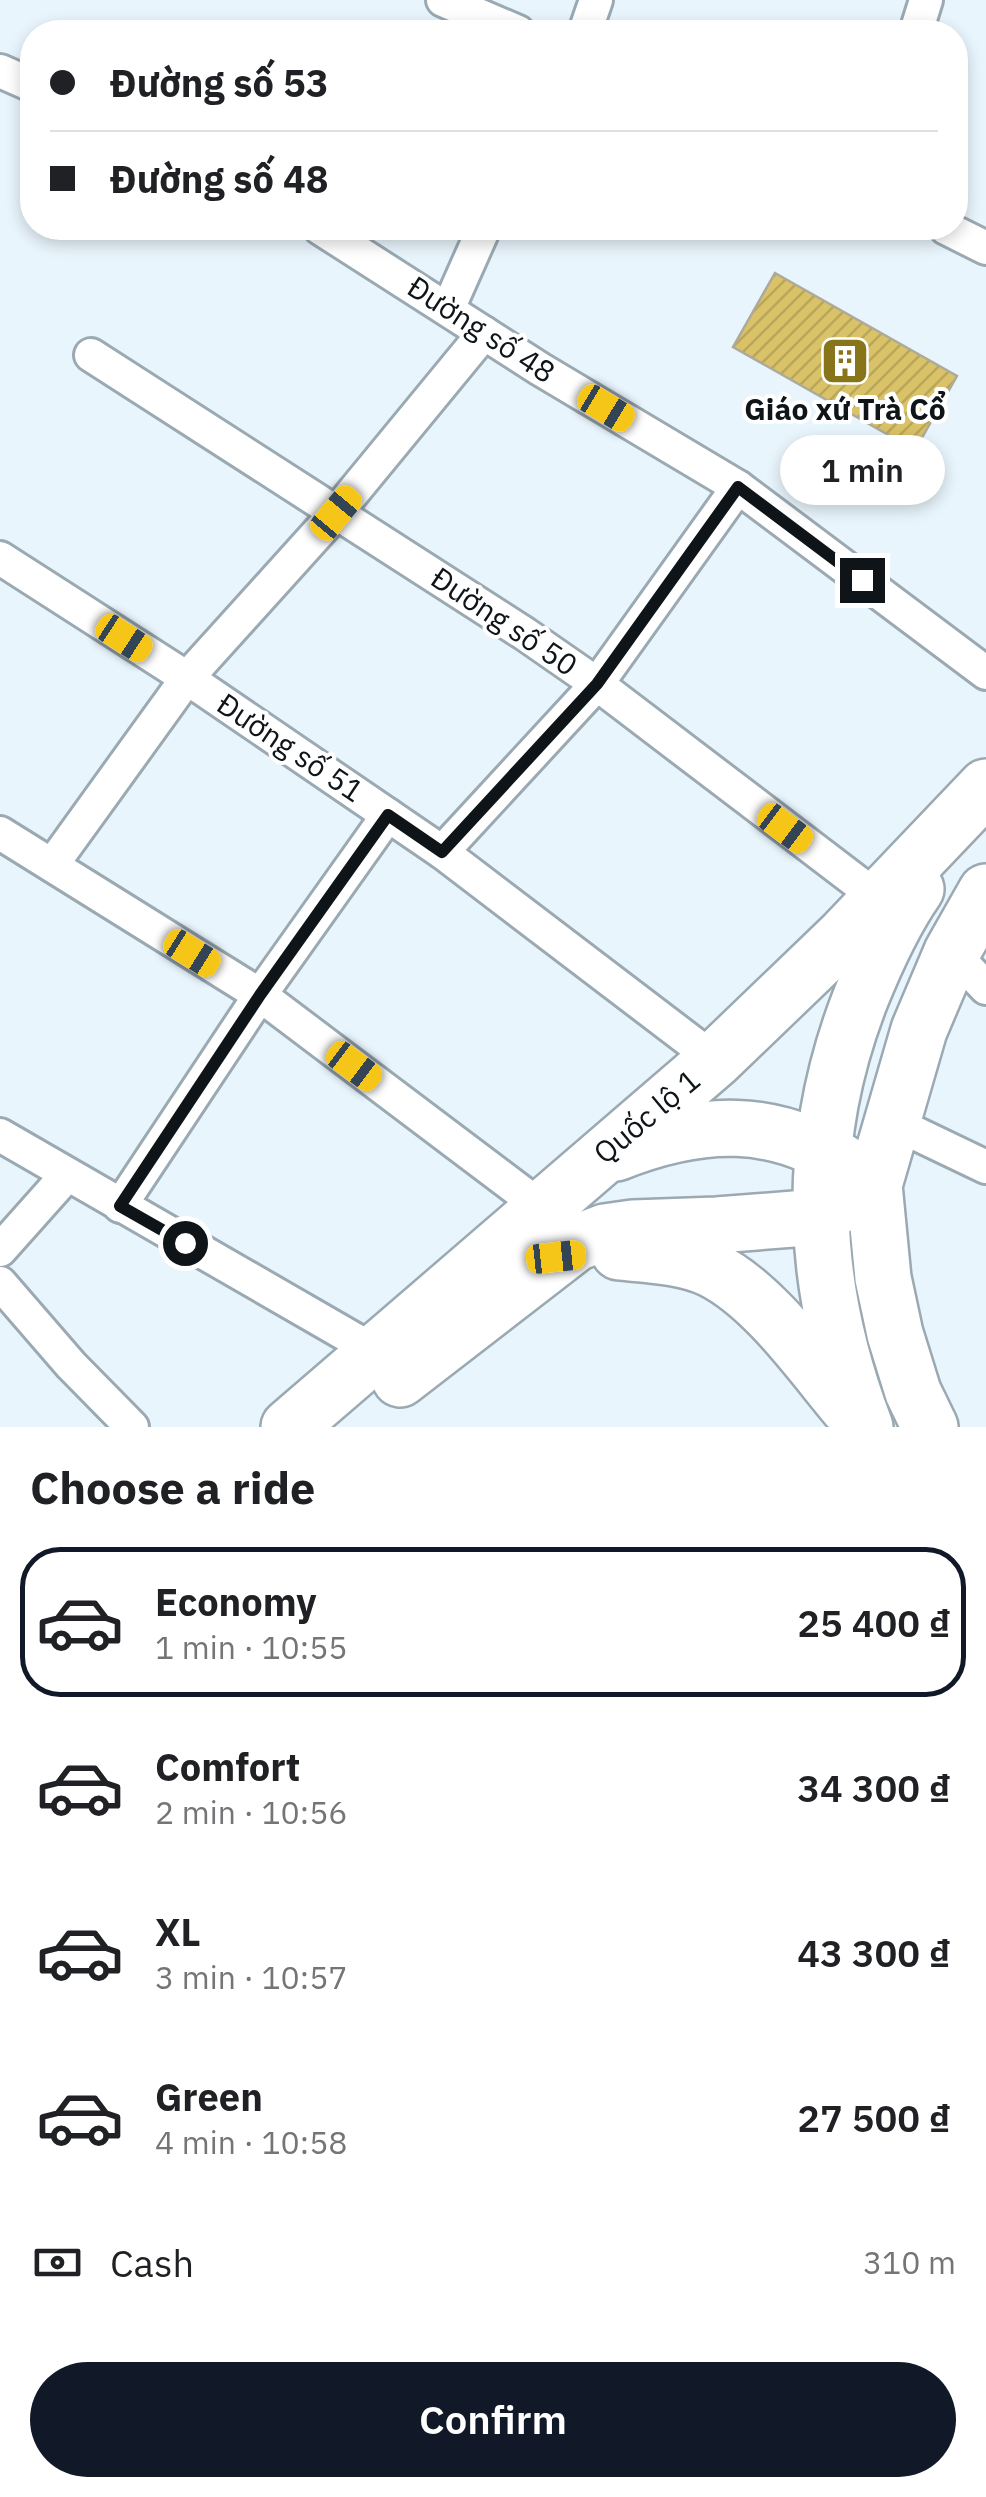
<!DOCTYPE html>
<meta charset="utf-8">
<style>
:root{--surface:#fff;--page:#f6f6f6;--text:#202124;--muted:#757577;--line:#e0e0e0;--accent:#111827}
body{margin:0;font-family:"IBM Plex Sans",sans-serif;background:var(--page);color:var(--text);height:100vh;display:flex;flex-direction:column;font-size:38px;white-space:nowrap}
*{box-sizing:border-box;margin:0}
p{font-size:32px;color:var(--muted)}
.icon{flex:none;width:55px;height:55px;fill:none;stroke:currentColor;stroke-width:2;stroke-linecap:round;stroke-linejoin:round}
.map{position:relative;height:1427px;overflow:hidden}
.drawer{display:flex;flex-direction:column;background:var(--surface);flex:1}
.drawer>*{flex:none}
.hud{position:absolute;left:20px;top:20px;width:948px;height:220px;border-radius:40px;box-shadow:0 5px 15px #0003;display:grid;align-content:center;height:220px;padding:0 30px;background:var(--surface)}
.end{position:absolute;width:45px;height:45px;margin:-22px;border:12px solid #0e1417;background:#fff;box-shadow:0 0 0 5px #fff}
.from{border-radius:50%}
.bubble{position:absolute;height:70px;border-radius:35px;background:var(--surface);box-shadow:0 5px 15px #0003;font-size:32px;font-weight:600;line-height:70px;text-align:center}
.car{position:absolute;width:30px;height:60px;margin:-30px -15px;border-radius:12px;box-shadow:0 0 8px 2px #0007;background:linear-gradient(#f5c518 24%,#345 0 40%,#f5c518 0 76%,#345 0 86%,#f5c518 0)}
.hud b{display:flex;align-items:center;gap:35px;height:95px;font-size:38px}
.hud b+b{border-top:2px solid var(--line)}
.hud i{width:25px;height:25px;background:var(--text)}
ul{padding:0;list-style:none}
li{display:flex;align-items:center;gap:30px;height:150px;margin:0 20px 15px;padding:0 10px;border:5px solid transparent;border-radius:40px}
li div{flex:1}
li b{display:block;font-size:38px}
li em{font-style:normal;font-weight:600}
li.on{border-color:var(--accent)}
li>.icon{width:90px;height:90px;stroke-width:1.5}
h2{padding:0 30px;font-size:45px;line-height:120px}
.pay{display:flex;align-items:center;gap:25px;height:110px;padding:0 30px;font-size:38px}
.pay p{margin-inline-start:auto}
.primary-button{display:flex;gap:20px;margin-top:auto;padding:20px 30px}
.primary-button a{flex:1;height:115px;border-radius:60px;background:var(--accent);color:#fff;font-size:40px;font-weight:600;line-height:115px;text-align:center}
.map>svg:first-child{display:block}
.building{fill:url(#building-hatch);stroke:#aeaa9b;stroke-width:2.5}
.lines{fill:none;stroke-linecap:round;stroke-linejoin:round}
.minor-casing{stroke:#9aa9b2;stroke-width:38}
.trunk-casing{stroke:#9aa9b2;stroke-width:60}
.minor{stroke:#fff;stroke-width:32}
.trunk{stroke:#fff;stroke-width:55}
.route{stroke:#0e1417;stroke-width:12}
.labels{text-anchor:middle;stroke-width:8;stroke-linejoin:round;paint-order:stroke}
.street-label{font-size:30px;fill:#0e1417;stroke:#fff}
.poi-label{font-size:30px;font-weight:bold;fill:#0e1417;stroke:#fff}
</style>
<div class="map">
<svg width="986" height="1427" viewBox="0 0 986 1427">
<defs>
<pattern id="building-hatch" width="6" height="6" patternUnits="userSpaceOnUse" patternTransform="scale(2.5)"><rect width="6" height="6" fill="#d9c267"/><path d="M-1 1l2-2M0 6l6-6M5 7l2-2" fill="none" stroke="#b9a659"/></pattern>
</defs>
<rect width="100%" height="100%" fill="#e9f5fd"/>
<polygon class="building" points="775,273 957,376 915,450 733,347"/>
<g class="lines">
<g class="minor-casing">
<g id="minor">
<polyline points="443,0 518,32"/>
<polyline points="585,32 596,0"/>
<polyline points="916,32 926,0"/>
<polyline points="0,71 32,85"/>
<polyline points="320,228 540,369 738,487 986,673"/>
<polyline points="946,228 986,248"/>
<polyline points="448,309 484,228"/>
<polyline points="91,355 525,634 597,684 891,908"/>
<polyline points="0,558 187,678 442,852 715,1060"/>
<polyline points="0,833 260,995 541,1207"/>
<polyline points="442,852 597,684 738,487"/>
<polyline points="52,865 187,678 336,513 484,333"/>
<polyline points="952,952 986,988"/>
<polyline points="892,1122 986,1167"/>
<polyline points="0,1135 378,1353"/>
<polyline points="120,1206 260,995 388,815"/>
<polyline points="0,1250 66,1176"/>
<polyline points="0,1283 71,1365 132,1427"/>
</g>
</g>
<g class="trunk-casing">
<g id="trunk">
<path d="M 616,1153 C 699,1120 776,1115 852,1169"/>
<path d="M 619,1252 C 649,1255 683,1256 711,1269 C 764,1295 811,1363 848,1407"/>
<polyline points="400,1379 576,1243 605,1232 633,1228 717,1225 819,1217 874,1185"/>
<polyline points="289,1427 715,1060 844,936 986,787"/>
<path d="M 865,1427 C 810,1283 804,1142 861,997 C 876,960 893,922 916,889"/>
<polyline points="930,1427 913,1392 895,1334 883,1278 874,1185 919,1030 952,952 986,892"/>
</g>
</g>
<use href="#minor" class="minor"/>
<use href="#trunk" class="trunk"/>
</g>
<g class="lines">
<polyline class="route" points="185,1243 120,1206 260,995 388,815 442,852 597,684 738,487 862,580"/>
</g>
<defs>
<g id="building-square" transform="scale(2.5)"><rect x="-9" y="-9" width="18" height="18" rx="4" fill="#897519" stroke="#fff"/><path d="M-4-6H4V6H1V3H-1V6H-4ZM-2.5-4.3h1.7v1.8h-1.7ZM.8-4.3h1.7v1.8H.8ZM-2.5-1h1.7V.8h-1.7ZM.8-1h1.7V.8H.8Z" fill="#fff"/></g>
</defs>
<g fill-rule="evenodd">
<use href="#building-square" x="845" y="361"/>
</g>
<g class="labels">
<g class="street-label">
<text transform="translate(481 330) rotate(33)" y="10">Đường số 48</text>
<text transform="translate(504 622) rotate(34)" y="10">Đường số 50</text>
<text transform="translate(290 748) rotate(34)" y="10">Đường số 51</text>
<text transform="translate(647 1117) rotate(-40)" y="10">Quốc lộ 1</text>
</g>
<g class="poi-label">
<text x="845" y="420">Giáo xứ Trà Cổ</text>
</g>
</g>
</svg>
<i class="end from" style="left:185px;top:1243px"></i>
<i class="end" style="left:862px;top:580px"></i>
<div class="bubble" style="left:780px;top:435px;width:165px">1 min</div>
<i class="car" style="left:606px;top:408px;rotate:121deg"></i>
<i class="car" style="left:336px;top:513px;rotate:40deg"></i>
<i class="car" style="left:124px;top:638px;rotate:123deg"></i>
<i class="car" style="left:785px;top:828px;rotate:127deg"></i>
<i class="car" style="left:192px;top:953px;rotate:122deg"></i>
<i class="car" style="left:354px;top:1066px;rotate:127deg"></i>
<i class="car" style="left:556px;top:1257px;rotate:84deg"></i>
<div class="hud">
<b><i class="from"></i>Đường số 53</b>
<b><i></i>Đường số 48</b>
</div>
</div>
<section class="drawer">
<h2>Choose a ride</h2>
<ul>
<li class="on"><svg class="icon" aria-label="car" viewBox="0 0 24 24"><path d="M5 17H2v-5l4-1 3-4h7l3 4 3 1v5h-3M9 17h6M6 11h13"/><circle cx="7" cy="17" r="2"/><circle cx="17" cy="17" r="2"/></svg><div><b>Economy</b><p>1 min · 10:55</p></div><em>25 400 ₫</em></li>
<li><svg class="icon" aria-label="car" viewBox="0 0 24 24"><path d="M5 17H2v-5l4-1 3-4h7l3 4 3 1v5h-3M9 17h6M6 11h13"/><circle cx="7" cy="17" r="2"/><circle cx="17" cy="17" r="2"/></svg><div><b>Comfort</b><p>2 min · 10:56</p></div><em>34 300 ₫</em></li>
<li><svg class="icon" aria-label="car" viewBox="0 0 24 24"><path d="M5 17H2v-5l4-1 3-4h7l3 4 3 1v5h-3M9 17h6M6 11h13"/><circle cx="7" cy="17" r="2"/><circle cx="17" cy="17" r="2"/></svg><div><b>XL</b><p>3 min · 10:57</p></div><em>43 300 ₫</em></li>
<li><svg class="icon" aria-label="car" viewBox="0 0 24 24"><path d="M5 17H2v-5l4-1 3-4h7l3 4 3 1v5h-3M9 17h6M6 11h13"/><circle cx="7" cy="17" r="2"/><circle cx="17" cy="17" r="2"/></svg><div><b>Green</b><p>4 min · 10:58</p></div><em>27 500 ₫</em></li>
</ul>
<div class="pay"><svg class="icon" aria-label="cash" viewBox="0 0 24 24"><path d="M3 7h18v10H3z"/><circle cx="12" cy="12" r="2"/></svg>Cash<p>310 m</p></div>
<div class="primary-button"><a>Confirm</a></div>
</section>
